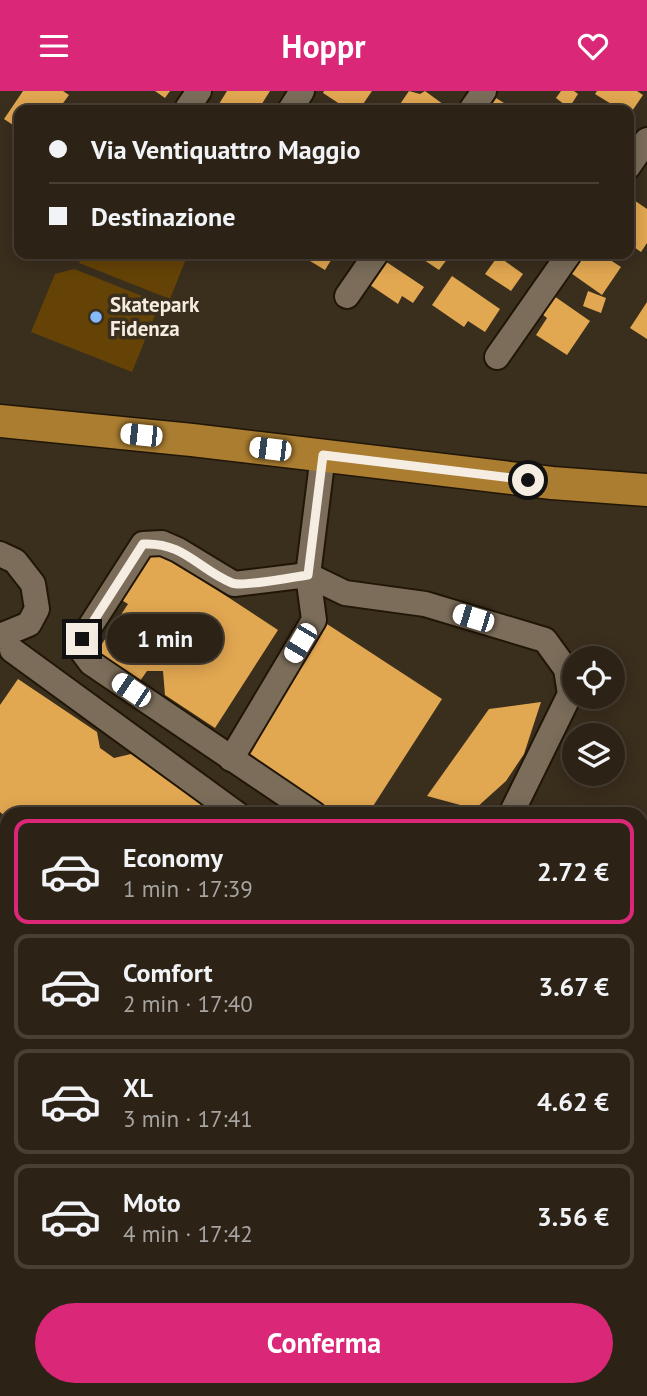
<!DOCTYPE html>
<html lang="it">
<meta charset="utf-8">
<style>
:root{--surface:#2c2216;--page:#342a1f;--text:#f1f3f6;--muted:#a6a4a1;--line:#483f35;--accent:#db2777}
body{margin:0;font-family:"PT Sans",sans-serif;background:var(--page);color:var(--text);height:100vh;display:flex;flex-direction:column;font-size:26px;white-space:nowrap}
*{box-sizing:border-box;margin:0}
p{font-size:23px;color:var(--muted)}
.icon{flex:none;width:38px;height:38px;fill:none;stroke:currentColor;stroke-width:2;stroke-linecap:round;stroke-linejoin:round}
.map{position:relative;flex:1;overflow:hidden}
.side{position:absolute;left:0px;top:716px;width:648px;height:590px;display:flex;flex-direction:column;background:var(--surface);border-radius:21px 21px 0 0;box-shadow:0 4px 18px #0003,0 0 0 2px var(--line)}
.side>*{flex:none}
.guide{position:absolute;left:14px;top:14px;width:620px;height:154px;border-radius:14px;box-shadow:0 4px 18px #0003,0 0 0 2px var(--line);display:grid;align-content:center;height:154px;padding:0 35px;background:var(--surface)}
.buttons{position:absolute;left:562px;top:555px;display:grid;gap:14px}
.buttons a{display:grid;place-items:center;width:63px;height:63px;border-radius:50%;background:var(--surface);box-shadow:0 4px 18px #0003,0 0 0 2px var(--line);font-size:35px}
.end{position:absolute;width:32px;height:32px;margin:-16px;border:9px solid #f5ece2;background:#111;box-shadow:0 0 0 4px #111}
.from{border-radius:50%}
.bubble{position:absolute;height:49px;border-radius:24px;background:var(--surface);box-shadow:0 4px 18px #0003,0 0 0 2px var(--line);font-size:23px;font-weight:700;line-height:49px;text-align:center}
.car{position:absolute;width:21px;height:42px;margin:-21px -10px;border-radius:9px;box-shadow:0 0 5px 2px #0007;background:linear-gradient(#fff 24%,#345 0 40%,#fff 0 76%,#345 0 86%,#fff 0)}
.guide b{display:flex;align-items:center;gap:24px;height:66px;font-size:26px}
.guide b+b{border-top:2px solid var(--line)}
.guide i{width:18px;height:18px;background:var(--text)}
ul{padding:12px 0 0;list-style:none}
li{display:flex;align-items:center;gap:21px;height:105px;margin:0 14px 10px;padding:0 21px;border:4px solid var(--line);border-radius:14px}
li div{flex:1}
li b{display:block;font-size:26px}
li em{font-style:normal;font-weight:700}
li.active{border-color:var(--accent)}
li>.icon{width:63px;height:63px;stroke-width:1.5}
.cta{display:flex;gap:14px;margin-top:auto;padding:14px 35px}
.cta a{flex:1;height:80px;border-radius:42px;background:var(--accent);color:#fff;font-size:28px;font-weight:700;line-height:80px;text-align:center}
header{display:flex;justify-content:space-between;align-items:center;height:91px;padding:0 35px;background:var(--accent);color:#fff;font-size:32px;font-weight:700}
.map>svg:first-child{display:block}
.green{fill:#654306}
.building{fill:#e2a751}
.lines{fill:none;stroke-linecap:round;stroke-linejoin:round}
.minor-casing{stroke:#211606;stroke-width:28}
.major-casing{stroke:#211606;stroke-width:35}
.minor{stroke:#7b6d5a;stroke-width:24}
.major{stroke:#aa7d31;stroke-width:32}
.route{stroke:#f5ece2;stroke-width:9}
.poi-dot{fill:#86bbfb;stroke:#3a2e1d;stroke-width:2.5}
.labels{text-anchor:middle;stroke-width:7;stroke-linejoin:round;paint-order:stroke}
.poi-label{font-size:21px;font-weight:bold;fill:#f5ece2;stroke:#3a2e1d;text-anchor:start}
</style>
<header><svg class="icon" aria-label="menu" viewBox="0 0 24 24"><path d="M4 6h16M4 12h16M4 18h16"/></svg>Hoppr<svg class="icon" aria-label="heart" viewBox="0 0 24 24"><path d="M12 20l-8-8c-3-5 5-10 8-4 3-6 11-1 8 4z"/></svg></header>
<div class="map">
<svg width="647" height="1305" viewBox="0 0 647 1305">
<rect width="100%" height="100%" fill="#3a2e1d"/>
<g class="green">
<polygon points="83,163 188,163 170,208 79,172"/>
<polygon points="74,178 160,212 132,281 31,241 55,183"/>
<polygon points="77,1298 244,1298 251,1302 254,1299 320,1298 330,1305 72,1305"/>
</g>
<g class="building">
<polygon points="23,0 63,0 69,4 58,19 19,19 19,38 4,28"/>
<polygon points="155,0 170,0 165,7"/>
<polygon points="227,0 270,0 258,19 229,19 219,13"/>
<polygon points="324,0 372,0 359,19 349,19 323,2"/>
<polygon points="409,0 420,3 425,0 447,16 445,19 396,19"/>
<polygon points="561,0 574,0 578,3 569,17 556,7"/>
<polygon points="597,0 637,0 643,4 628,26 628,19 621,19 595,3"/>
<polygon points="496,7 515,19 488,19"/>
<polygon points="628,105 647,118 647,152 641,161 628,152"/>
<polygon points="308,163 345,163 340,170 333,166 325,179 305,167"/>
<polygon points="415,163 451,163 439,179"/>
<polygon points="580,163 601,163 621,176 602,204 568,180"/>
<polygon points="498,165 523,183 511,200 485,183"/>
<polygon points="385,170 424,196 413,212 402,205 398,213 370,194"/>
<polygon points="452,185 500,218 485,241 468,230 464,236 432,214"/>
<polygon points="588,200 606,207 601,222 583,215"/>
<polygon points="554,205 590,230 567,264 536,244 547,227 542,223"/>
<polygon points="647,211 647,248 630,237"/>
<polygon points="153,457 278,539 215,637 165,604 163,580 147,580 140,590 96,562 128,513 120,508"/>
<polygon points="327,533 442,608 368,723 334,723 242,663"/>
<polygon points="18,588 97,641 100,657 114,667 131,663 202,711 194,723 7,723 7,997 0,1007 0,735 6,726 0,721 0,614"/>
<polygon points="541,611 524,663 506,690 475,718 427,705 489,618"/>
<polygon points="640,826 647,828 647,879 640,877"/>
<polygon points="640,991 647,993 647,1045 640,1043"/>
<polygon points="640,1065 647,1067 647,1090 640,1087"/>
<polygon points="7,1166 7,1235 0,1230 0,1177"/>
<polygon points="270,1298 320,1298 330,1305 280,1305"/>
</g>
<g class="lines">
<g class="minor-casing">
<g id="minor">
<polyline points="193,19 188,16 199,0"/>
<polyline points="290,19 302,0"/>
<polyline points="471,19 484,0"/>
<polyline points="628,76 647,49"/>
<polyline points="347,205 376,163"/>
<polyline points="497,266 569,163"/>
<polyline points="0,463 15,470 33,493 37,518 29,533 0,545"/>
<polyline points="12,559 237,723"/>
<polyline points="231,668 314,529 308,484 323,364"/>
<polyline points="314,723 91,572 82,560 82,548 143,453 162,452 178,459 234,493 308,484 345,502 425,513 545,549 566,578 570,603 511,723"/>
<polyline points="0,1050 7,1055"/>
<polyline points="40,1305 45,1298"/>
<polyline points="643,1305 647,1294"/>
</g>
</g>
<g class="major-casing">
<polyline id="major" points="0,330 192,349 552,392 647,399"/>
</g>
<use href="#minor" class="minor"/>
<use href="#major" class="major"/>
</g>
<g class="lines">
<path class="route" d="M 82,548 L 143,453 C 184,451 198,478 232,492 C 242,496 294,486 308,484 L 323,364 L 528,389"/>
</g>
<circle class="poi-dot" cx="96" cy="226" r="7"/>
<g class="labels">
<g class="poi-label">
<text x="110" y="221">Skatepark<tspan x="110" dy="24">Fidenza</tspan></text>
</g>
</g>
</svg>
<div class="buttons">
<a><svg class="icon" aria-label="locate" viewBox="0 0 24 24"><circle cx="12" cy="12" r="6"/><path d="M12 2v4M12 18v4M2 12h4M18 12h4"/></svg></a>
<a><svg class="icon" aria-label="layers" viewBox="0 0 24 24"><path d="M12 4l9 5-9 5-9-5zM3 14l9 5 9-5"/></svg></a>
</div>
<i class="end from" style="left:528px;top:389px"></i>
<i class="end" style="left:82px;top:548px"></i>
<div class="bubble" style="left:107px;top:523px;width:116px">1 min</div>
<i class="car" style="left:141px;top:344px;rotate:276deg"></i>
<i class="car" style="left:270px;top:358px;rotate:277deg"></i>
<i class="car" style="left:473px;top:527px;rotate:287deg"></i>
<i class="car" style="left:300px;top:552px;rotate:211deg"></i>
<i class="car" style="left:131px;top:599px;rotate:304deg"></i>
<div class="guide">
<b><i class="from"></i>Via Ventiquattro Maggio</b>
<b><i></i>Destinazione</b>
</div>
<section class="side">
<ul>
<li class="active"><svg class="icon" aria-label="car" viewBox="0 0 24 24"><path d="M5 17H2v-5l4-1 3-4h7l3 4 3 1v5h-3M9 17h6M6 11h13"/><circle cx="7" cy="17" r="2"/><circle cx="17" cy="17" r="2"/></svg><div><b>Economy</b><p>1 min · 17:39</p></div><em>2.72 €</em></li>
<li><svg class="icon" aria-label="car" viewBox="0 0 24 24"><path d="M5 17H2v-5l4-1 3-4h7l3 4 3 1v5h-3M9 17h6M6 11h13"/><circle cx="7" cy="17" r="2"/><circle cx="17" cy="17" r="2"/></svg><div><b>Comfort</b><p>2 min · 17:40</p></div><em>3.67 €</em></li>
<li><svg class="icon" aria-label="car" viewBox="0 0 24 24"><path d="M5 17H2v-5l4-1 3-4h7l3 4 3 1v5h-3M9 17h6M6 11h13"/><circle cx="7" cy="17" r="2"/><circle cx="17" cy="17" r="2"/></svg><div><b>XL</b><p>3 min · 17:41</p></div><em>4.62 €</em></li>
<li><svg class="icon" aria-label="car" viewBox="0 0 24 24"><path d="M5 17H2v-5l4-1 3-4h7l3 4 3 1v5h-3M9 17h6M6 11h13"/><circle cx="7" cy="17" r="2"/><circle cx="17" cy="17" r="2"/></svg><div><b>Moto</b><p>4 min · 17:42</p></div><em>3.56 €</em></li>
</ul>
<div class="cta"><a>Conferma</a></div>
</section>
</div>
